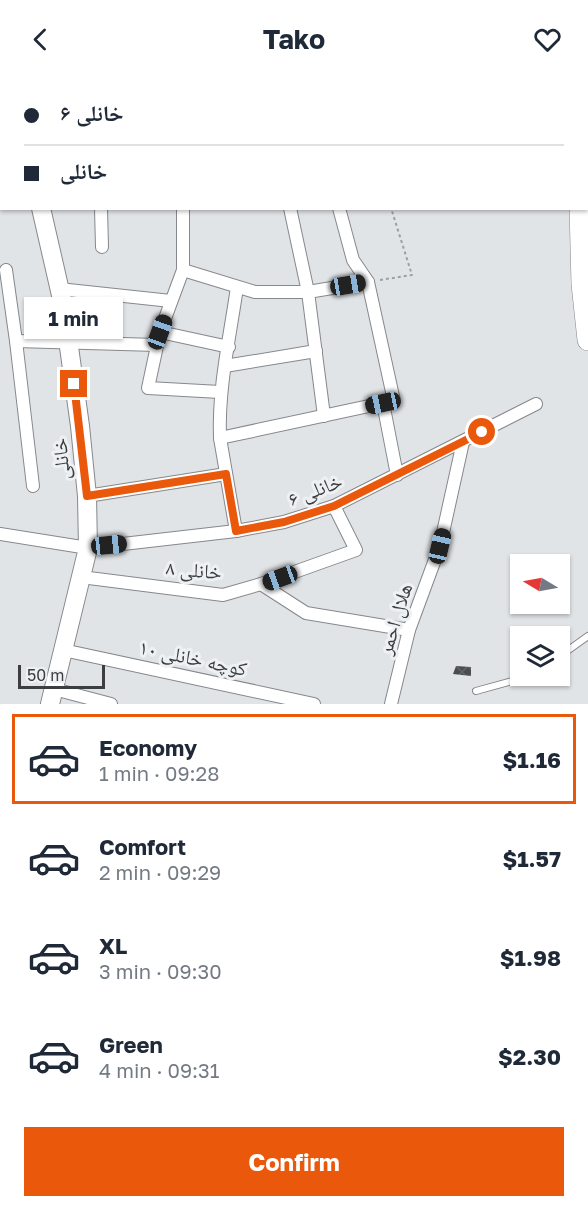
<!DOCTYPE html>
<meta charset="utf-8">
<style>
:root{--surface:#fff;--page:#f6f6f7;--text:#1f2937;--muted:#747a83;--line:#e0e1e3;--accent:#ea580c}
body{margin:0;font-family:"Golos Text","Noto Naskh Arabic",sans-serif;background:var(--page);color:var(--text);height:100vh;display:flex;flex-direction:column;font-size:22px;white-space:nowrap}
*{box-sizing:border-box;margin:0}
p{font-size:20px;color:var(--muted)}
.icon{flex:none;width:33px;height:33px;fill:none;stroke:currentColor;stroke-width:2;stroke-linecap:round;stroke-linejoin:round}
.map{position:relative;height:626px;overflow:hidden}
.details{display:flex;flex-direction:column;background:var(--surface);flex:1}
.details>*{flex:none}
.guide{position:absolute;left:0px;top:0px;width:588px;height:132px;box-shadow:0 2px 4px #0004;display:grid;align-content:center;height:132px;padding:0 24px;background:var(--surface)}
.needle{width:39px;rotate:280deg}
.tools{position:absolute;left:510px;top:476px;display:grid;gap:12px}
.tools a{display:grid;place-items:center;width:60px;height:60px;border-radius:0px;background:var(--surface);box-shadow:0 2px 4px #0004;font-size:30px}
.scale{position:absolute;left:18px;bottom:15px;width:87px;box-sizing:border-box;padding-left:6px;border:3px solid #3c3d3e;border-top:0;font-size:16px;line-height:21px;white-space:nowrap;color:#3c3d3e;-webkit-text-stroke:4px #eef1f4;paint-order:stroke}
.end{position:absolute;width:27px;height:27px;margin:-14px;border:8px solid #ea580c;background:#fff;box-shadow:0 0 0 3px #fff}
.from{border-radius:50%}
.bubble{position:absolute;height:42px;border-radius:0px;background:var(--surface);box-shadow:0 2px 4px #0004;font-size:20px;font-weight:700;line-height:42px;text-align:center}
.car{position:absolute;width:18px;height:36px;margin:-18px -9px;border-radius:8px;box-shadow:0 0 4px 2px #0007;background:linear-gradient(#222 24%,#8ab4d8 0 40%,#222 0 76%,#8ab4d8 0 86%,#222 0)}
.guide b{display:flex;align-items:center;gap:21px;height:57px;font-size:22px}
.guide b+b{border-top:2px solid var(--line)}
.guide i{width:15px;height:15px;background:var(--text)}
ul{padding:10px 0 0;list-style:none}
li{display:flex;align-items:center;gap:18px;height:90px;margin:0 12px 9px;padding:0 12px;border:3px solid transparent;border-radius:0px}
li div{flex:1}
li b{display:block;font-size:22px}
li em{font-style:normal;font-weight:700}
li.active{border-color:var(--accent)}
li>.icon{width:54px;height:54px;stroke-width:1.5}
.button{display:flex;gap:12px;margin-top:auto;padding:12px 24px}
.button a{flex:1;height:69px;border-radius:0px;background:var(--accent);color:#fff;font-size:24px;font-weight:700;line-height:69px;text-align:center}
header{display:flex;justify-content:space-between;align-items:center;height:78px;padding:0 24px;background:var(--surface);font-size:27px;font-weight:700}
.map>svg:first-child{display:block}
.building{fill:url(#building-cross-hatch)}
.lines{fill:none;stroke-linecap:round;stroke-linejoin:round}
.service-casing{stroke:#86888b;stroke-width:8}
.minor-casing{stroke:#86888b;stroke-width:14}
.secondary-casing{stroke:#86888b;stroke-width:20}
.trunk-casing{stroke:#86888b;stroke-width:22}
.path{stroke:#9d9fa1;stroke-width:2;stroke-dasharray:3 3;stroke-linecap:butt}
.service{stroke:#fff;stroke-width:6}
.minor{stroke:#fff;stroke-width:12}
.secondary{stroke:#fff;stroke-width:18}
.trunk{stroke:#fff;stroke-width:21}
.route{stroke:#ea580c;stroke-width:8}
.labels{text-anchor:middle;stroke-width:6;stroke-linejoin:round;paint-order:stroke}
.street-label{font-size:20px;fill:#3c3d3e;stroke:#eef1f4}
</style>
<header><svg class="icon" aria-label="back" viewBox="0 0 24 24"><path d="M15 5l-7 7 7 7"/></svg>Tako<svg class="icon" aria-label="heart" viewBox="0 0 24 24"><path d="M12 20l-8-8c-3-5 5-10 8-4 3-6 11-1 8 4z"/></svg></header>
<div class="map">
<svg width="588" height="626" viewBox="0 0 588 626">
<defs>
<pattern id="building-cross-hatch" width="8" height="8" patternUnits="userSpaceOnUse" patternTransform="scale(1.5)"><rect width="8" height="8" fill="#4a4c4f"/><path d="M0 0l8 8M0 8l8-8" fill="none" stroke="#626467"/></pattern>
</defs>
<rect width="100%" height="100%" fill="#e1e4e7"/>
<polygon class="building" points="456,588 471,589 471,598 453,596"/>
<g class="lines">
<g class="service-casing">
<g id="service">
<polyline points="560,578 588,558"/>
<polyline points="476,613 534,597"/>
</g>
</g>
<g class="minor-casing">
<g id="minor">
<polyline points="96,0 96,2"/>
<polyline points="0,114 2,114"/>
<polyline points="101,130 102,169"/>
<polyline points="290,130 308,214 324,338"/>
<polyline points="339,130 353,182 368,204 394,323 383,325"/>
<polyline points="6,192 16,263"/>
<polyline points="183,192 255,214 308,214 368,204"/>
<polyline points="59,211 171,223"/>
<polyline points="160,254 183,192 183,130"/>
<polyline points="225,288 316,273"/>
<polyline points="220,314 148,310 160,254 229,269"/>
<path d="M 220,360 C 218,309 230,259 237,209"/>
<polyline points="33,408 16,263 157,267"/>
<polyline points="87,418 226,396"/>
<polyline points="236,453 220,360 383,325 397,397"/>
<polyline points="0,456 88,470 236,453 284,444 334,428 536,326"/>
<polyline points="81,499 223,517 261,506 356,472 334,428"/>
<polyline points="261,506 306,535 409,552"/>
<polyline points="63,572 314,626"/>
<polyline points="54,611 111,626"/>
<polyline points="391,626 409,552 440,468 463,364"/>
</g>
</g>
<g class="secondary-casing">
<g id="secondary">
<polyline points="0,16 2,20"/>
<polyline points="41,130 63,226 80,348 87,418 88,470 50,626"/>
</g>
</g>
<g class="trunk-casing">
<g id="trunk">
<polyline points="579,2 580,0"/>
<polyline points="580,130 582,206 588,262"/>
</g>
</g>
<g class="path">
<polyline points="347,0 347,2"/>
<polyline points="380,202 412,197 391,130"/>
</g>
<use href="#service" class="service"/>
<use href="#minor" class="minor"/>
<use href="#secondary" class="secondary"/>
<use href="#trunk" class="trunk"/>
</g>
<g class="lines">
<polyline class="route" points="74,306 87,418 226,396 236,453 284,444 334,428 482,354"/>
</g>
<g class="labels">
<g class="street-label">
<text transform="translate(61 381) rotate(-95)" y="7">خانلی</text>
<text transform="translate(315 412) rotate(-21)" y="7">خانلی ۶</text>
<text transform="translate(194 492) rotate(5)" y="7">خانلی ۸</text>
<text transform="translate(395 541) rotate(-73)" y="7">هلال احمر</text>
<text transform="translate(193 580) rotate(12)" y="7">کوچه خانلی ۱۰</text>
</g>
</g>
</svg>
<div class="tools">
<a><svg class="needle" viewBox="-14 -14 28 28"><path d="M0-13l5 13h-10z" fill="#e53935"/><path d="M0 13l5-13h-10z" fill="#747a83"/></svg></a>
<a><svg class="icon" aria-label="layers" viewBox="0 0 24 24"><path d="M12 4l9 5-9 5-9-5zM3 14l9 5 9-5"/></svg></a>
</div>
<div class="scale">50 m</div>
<i class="end from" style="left:482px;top:354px"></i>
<i class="end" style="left:74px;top:306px"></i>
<div class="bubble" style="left:24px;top:219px;width:99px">1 min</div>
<i class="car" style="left:348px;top:207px;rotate:80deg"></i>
<i class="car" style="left:160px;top:254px;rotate:20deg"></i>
<i class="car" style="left:383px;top:325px;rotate:258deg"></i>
<i class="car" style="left:109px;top:467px;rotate:84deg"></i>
<i class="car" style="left:440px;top:468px;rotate:13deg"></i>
<i class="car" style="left:280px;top:500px;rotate:250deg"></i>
<div class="guide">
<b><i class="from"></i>خانلی ۶</b>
<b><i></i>خانلی</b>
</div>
</div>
<section class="details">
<ul>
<li class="active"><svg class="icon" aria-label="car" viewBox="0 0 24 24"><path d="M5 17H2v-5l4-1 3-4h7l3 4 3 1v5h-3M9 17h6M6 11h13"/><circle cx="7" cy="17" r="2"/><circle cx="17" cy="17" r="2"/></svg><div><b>Economy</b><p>1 min · 09:28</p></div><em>$1.16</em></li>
<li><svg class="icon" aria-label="car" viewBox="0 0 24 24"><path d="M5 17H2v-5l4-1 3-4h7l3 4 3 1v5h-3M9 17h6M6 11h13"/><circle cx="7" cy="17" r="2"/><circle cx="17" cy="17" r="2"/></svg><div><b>Comfort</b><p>2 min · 09:29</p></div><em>$1.57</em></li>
<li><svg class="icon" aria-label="car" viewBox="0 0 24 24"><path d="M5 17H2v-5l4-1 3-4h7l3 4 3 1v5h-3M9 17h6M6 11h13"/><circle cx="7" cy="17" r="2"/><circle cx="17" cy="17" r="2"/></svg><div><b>XL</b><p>3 min · 09:30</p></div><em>$1.98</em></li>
<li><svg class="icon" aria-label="car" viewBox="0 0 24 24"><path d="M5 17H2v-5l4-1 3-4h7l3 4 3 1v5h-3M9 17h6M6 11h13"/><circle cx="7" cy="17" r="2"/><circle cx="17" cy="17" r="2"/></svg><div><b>Green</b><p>4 min · 09:31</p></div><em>$2.30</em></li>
</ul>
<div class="button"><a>Confirm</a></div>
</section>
